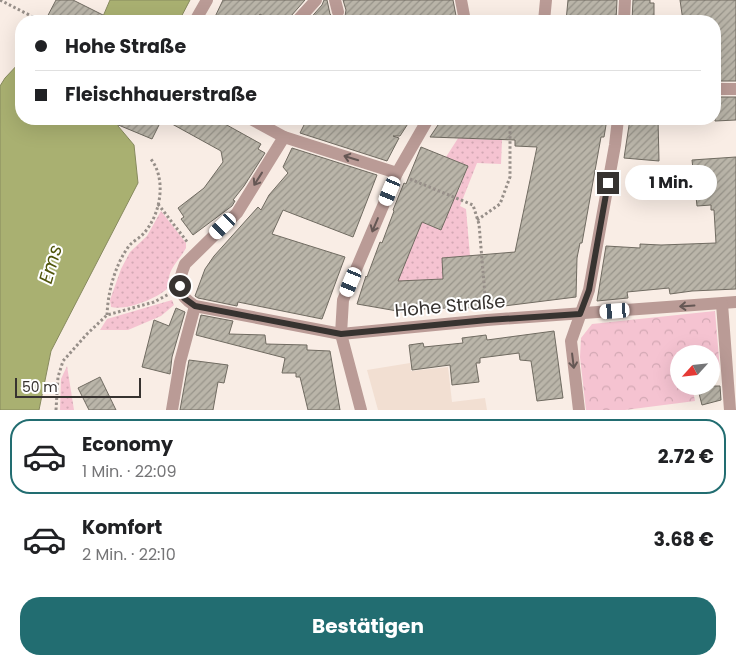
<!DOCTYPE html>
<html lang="de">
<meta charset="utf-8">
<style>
:root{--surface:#fff;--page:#f2f2f2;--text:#202124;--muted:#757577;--line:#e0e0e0;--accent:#226d71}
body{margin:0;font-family:Poppins,sans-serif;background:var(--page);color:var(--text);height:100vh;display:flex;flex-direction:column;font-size:19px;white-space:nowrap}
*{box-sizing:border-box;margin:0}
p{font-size:16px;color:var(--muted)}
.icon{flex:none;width:28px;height:28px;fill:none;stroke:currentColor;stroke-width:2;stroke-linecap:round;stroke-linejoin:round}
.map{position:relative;height:410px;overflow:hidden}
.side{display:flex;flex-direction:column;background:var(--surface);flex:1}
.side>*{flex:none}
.hud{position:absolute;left:15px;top:15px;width:706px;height:110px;border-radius:20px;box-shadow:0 5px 20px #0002;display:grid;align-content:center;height:110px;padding:0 20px;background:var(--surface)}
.needle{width:32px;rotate:243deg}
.controls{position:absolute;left:670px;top:345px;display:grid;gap:10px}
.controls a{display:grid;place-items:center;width:50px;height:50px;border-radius:50%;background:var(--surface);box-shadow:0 5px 20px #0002;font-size:25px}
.scale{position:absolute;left:15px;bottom:12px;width:126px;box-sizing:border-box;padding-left:5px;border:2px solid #373330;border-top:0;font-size:14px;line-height:18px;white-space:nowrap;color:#373330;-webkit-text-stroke:4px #fff;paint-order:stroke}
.end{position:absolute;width:22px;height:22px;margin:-11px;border:6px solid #373330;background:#fff;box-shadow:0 0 0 2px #fff}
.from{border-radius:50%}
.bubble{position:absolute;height:35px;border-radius:18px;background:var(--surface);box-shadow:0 5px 20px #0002;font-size:16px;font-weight:700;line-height:35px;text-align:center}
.car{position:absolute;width:15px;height:30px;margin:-15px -8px;border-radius:6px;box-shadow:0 0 4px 1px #0007;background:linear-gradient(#fff 24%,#345 0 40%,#fff 0 76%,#345 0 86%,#fff 0)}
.hud b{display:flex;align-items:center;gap:18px;height:48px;font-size:19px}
.hud b+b{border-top:1px solid var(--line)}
.hud i{width:12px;height:12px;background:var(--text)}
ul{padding:9px 0 0;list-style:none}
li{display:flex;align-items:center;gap:15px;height:75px;margin:0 10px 8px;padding:0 10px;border:2px solid transparent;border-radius:20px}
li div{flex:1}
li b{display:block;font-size:19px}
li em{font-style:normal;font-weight:700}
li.on{border-color:var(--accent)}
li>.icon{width:45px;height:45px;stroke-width:1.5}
.button{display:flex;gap:10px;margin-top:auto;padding:10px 20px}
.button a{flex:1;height:58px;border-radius:20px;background:var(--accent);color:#fff;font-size:20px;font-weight:700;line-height:58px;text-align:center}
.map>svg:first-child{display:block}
.built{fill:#f2dfd2}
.grass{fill:url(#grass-dots)}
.park{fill:url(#park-crowns)}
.water{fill:#a9b071;stroke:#878a5e}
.building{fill:url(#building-hatch);stroke:#706b61}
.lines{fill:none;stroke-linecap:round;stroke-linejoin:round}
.path{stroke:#978f89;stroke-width:3;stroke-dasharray:2.5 2.5;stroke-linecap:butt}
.minor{stroke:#ba9b96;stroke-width:12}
.oneway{stroke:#655754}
.route{stroke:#373330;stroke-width:6}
.labels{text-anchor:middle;stroke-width:4;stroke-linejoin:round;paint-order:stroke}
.street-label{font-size:18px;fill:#373330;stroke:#fff}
.water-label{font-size:19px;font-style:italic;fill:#50550b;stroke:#fff}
</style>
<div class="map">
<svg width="736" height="410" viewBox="0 0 736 410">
<defs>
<pattern id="grass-dots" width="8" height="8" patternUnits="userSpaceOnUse" patternTransform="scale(1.25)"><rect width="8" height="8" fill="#f5c3d1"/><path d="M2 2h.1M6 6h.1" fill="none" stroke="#d3a8b4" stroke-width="1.8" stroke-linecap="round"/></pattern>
<pattern id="park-crowns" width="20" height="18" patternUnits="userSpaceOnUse" patternTransform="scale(1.25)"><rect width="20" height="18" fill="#f5c3d1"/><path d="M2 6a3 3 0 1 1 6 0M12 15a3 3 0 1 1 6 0" fill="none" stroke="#d3a8b4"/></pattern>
<pattern id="building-hatch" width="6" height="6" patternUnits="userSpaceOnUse" patternTransform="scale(1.25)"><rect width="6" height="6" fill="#bab5a9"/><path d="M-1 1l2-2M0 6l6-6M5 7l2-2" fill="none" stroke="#98948a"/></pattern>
</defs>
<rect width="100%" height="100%" fill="#f9ede5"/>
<polygon class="built" points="410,363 411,371 448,367 452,402 485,398 487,410 378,410 367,370"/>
<g class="grass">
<polygon points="464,129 475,139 502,140 501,164 477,163 460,206 466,209 470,256 442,259 443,279 396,282 422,222 441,230 411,173 458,192 468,166 446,157"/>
<path d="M 161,211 L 186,243 L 186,248 C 177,264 168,267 168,288 C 158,298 126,311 111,307 L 110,300 L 121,269 L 130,252 L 147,236 Z"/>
<polygon points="172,300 174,305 161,316 128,330 100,330 107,319"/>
<polygon points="67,366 74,410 60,410 61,379"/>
</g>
<polygon class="park" points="715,311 720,370 711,373 711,354 679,354 679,386 692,386 695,401 625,410 586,410 580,357 581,338 592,324"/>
<g class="water">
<polygon points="110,0 190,0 179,21 101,21"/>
<polygon points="21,61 21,119 121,119 118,126 134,145 138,183 51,351 39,410 0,410 0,86 5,78"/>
</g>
<g class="building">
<polygon points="56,0 73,0 115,21 45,21"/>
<polygon points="223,0 305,0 291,16 289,21 271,21 260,14 256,21 213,21"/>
<polygon points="324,0 327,0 330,14 336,20 335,21 308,21 322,5"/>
<polygon points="343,0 453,0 457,21 367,21 367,17 345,16 346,10"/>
<polygon points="568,0 617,0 616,21 566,21"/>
<polygon points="633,0 650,0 650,3 654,3 654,19 648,19 648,21 632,21"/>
<polygon points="680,0 736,0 736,81 715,81 715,21 683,21"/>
<polygon points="715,97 736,97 736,120 715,121"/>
<polygon points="104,119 162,119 152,139"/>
<polygon points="163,119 216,119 261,144 258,149 265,153 244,186 233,200 235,201 232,206 193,235 181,219 184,217 178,208 204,188 223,162 221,151"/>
<polygon points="307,119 411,119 400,136 393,136 399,138 387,161 300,133"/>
<polygon points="442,119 607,119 604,137 601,137 582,243 580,243 577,258 576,297 488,308 488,306 446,310 446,308 404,310 403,312 357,304 366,276 367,277 380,242 382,243 394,211 393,210 404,183 406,184 421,147 468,166 441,230 422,222 398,281 443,279 442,258 515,252 537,147 515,146 515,140 430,137"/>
<polygon points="630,119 658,119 659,161 624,158"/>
<polygon points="292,148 377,175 353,237 283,210 272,234 345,257 322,319 238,302 237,306 198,298 195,296 205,269 214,256 258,207 261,210 269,195 288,173 283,167"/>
<polygon points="736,157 736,289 692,291 670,294 669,288 627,292 628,298 597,301 606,246 640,248 640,244 661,245 716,243 714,210 711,210 711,205 697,206 692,160"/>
<polygon points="176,308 185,312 172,357 170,374 142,367 154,320 169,326"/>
<polygon points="201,315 233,321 229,334 265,335 266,344 307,345 307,350 330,351 340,410 308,410 300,377 296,377 296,373 282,373 285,358 196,335"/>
<polygon points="554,331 563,398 537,401 531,361 520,360 519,353 480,358 480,363 476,363 479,382 452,385 450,365 412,370 409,345 423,343 424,347 463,343 462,338 486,335 487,340"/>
<polygon points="189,360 228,365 224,383 218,382 213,410 180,410"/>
<polygon points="100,377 116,410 89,410 78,388"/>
<polygon points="697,386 720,386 721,400 702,405"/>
</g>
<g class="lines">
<g class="path">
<polyline points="0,0 39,20 39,21"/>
<polyline points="410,179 473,205 479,224 486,307"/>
<polyline points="158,204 188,243"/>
<polyline points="477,220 500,204 510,177 510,119"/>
<path d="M 107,315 C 108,291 115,265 129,246 C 133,241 140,238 144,233 C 161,214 167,178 150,158"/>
<polyline points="56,410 58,377 63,361 87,334 107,315 154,302 169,294"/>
</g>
<g class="minor">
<polyline points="335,0 338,12"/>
<polyline points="461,0 465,21"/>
<polyline points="195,21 207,0"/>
<polyline points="297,21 316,0"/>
<polyline points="544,21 546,0"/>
<polyline points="624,21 625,0"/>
<polyline points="715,89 736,89"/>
<polyline points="251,119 284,137 397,173"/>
<path d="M 284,137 L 237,213 L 185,264 C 177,284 176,294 195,306 L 341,334 L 487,320 L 736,302"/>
<polyline points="722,304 730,410"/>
<polyline points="172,410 180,362 195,306"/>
<polyline points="361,410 341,334 343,300 397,173 428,119"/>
<polyline points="579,410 571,341 589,290 615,145 618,119"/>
</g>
</g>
<defs><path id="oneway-shaft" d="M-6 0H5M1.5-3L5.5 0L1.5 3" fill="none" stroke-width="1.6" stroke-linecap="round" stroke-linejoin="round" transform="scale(1.25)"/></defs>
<g class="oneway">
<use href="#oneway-shaft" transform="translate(351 158) rotate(-163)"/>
<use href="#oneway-shaft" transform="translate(258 179) rotate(122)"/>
<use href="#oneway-shaft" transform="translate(375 225) rotate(113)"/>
<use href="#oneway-shaft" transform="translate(687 306) rotate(176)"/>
<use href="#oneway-shaft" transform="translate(573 361) rotate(83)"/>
</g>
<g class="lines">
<polyline class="route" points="180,286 184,298 195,306 341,334 487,320 580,314 589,290 608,183"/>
</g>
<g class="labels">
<g class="street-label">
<text transform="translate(450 306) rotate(-5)" y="6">Hohe Straße</text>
</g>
<g class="water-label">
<text transform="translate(50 264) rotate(-74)" y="7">Ems</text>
</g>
</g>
</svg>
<div class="controls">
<a><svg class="needle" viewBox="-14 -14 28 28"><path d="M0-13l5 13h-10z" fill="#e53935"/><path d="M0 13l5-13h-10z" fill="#757577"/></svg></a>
</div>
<div class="scale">50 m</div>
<i class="end from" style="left:180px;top:286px"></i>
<i class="end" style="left:608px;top:183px"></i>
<div class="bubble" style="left:625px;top:165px;width:92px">1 Min.</div>
<i class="car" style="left:390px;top:191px;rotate:203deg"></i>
<i class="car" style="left:223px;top:226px;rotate:226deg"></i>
<i class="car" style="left:351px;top:282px;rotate:203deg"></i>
<i class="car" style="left:615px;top:311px;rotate:266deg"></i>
<div class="hud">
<b><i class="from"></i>Hohe Straße</b>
<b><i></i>Fleischhauerstraße</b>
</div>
</div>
<section class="side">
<ul>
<li class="on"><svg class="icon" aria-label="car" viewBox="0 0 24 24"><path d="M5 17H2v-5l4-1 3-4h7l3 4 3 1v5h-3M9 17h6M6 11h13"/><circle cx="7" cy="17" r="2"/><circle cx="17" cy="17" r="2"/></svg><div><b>Economy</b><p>1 Min. · 22:09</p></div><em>2.72 €</em></li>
<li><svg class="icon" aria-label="car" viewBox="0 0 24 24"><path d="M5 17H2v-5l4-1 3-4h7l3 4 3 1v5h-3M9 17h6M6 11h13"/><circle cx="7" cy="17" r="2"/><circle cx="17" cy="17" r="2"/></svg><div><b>Komfort</b><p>2 Min. · 22:10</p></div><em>3.68 €</em></li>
</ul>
<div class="button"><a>Bestätigen</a></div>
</section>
